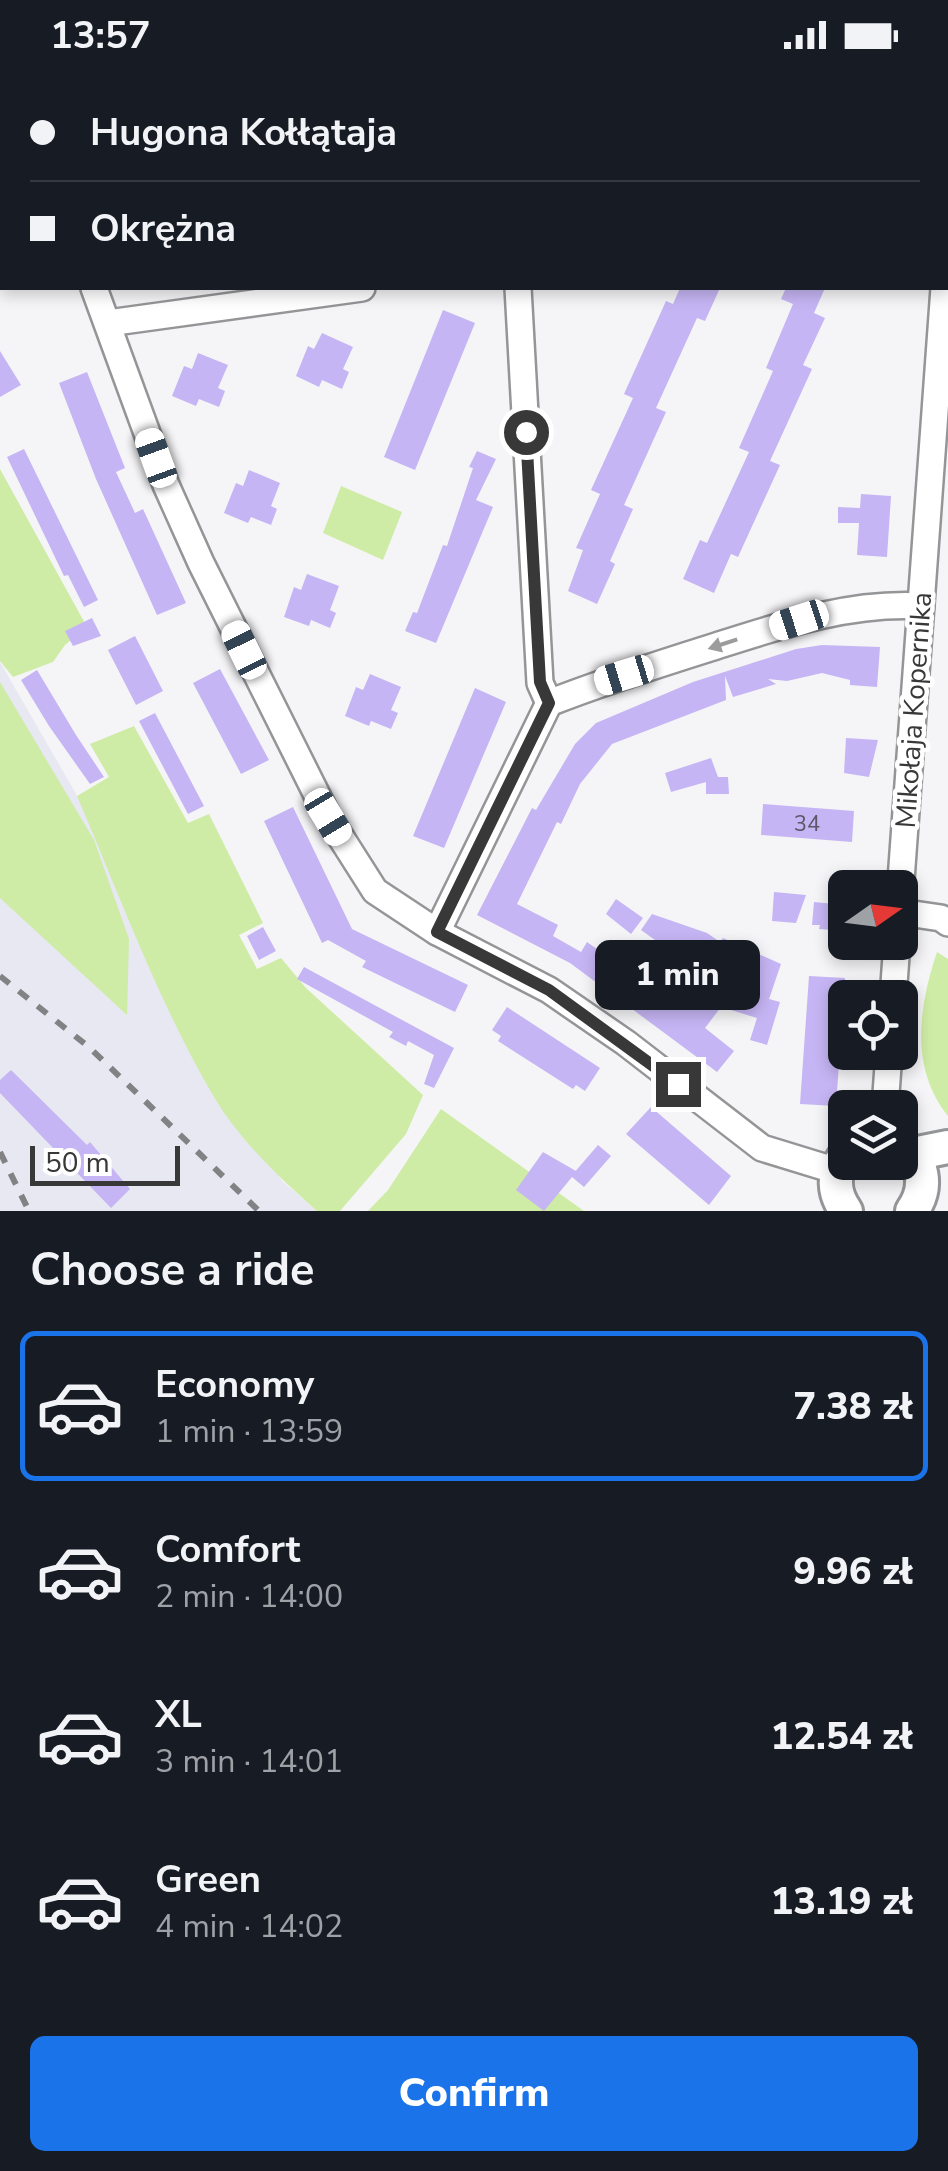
<!DOCTYPE html>
<meta charset="utf-8">
<style>
:root{--surface:#171b24;--page:#20242c;--text:#f1f3f6;--muted:#9ea1a6;--line:#363941;--accent:#1a73e8}
body{margin:0;font-family:"Nunito Sans",sans-serif;background:var(--page);color:var(--text);height:100vh;display:flex;flex-direction:column;font-size:38px;white-space:nowrap}
*{box-sizing:border-box;margin:0}
p{font-size:32px;color:var(--muted)}
.icon{flex:none;width:55px;height:55px;fill:none;stroke:currentColor;stroke-width:2;stroke-linecap:round;stroke-linejoin:round}
.map{position:relative;height:1141px;overflow:hidden}
.drawer{display:flex;flex-direction:column;background:var(--surface);flex:1}
.drawer>*{flex:none}
.top-card{position:absolute;left:0px;top:0px;width:950px;height:220px;box-shadow:0 5px 15px #0003;display:grid;align-content:center;height:220px;padding:0 30px;background:var(--surface)}
.needle{width:65px;rotate:76deg}
.buttons{position:absolute;left:828px;top:800px;display:grid;gap:20px}
.buttons a{display:grid;place-items:center;width:90px;height:90px;border-radius:15px;background:var(--surface);box-shadow:0 5px 15px #0003;font-size:50px}
.scale{position:absolute;left:30px;bottom:25px;width:150px;box-sizing:border-box;padding-left:10px;border:5px solid #383839;border-top:0;font-size:28px;line-height:35px;white-space:nowrap;color:#383839;-webkit-text-stroke:8px #fff;paint-order:stroke}
.end{position:absolute;width:45px;height:45px;margin:-22px;border:12px solid #383839;background:#fff;box-shadow:0 0 0 5px #fff}
.from{border-radius:50%}
.bubble{position:absolute;height:70px;border-radius:15px;background:var(--surface);box-shadow:0 5px 15px #0003;font-size:32px;font-weight:800;line-height:70px;text-align:center}
.car{position:absolute;width:30px;height:60px;margin:-30px -15px;border-radius:12px;box-shadow:0 0 8px 2px #0007;background:linear-gradient(#fff 24%,#345 0 40%,#fff 0 76%,#345 0 86%,#fff 0)}
.top-card b{display:flex;align-items:center;gap:35px;height:95px;font-size:38px}
.top-card b+b{border-top:2px solid var(--line)}
.top-card i{width:25px;height:25px;background:var(--text)}
ul{padding:0;list-style:none}
li{display:flex;align-items:center;gap:30px;height:150px;margin:0 20px 15px;padding:0 10px;border:5px solid transparent;border-radius:15px}
li div{flex:1}
li b{display:block;font-size:38px}
li em{font-style:normal;font-weight:800}
li.selected{border-color:var(--accent)}
li>.icon{width:90px;height:90px;stroke-width:1.5}
h2{padding:0 30px;font-size:45px;line-height:120px}
.action{display:flex;gap:20px;margin-top:auto;padding:20px 30px}
.action a{flex:1;height:115px;border-radius:15px;background:var(--accent);color:#fff;font-size:40px;font-weight:800;line-height:115px;text-align:center}
.status{display:flex;justify-content:space-between;align-items:center;height:70px;padding:0 50px;background:var(--surface);direction:ltr}
.status svg{height:28px;fill:currentColor}
.map>svg:first-child{display:block}
.built{fill:#e7e8f2}
.green{fill:#ceeca5}
.building{fill:#c6b5f4}
.lines{fill:none;stroke-linecap:round;stroke-linejoin:round}
.minor-casing{stroke:#949597;stroke-width:30}
.major-casing{stroke:#949597;stroke-width:38}
.minor{stroke:#fff;stroke-width:25}
.major{stroke:#fff;stroke-width:32}
.rail{stroke:#828284;stroke-width:6;stroke-dasharray:12 12;stroke-linecap:butt}
.oneway{fill:#9c9c9c}
.route{stroke:#383839;stroke-width:12}
.labels{text-anchor:middle;stroke-width:9;stroke-linejoin:round;paint-order:stroke}
.number-label{font-size:22px;fill:#5c5768}
.street-label{font-size:28px;fill:#383839;stroke:#fff}
</style>
<div class="status"><b>13:57</b><svg viewBox="0 0 49 12"><path d="M0 12V9h3v3zM5 12V6h3v6zM10 12V3h3v9zM15 12V0h3v12zM26 1h20v11H26zM47 4h2v5h-2z"/></svg></div>
<div class="map">
<svg width="948" height="1141" viewBox="0 0 948 1141">
<rect width="100%" height="100%" fill="#f5f5f7"/>
<polygon class="built" points="0,592 98,762 282,1111 317,1141 0,1141"/>
<g class="green">
<polygon points="0,399 87,557 65,575 53,592 13,607 0,591"/>
<polygon points="341,416 402,442 383,490 323,463"/>
<polygon points="0,612 94,770 129,869 127,945 0,828"/>
<path d="M 134,656 L 188,753 L 209,744 L 263,853 L 239,865 L 257,899 L 281,888 L 306,918 L 423,1025 L 406,1064 L 340,1141 L 317,1141 C 280,1109 239,1069 214,1027 C 158,932 120,826 77,726 L 109,707 L 90,674 Z"/>
<path d="M 937,882 L 948,889 L 948,1046 C 909,997 919,936 937,882 Z"/>
<polygon points="441,1039 584,1141 368,1141 388,1120"/>
</g>
<g class="building">
<polygon points="680,218 720,218 705,251 697,248 656,338 666,342 624,435 633,439 610,491 615,494 597,534 568,521 583,480 576,478 600,424 591,420 633,328 624,324 666,231 673,234"/>
<polygon points="786,218 825,218 814,243 825,248 803,295 812,299 770,391 780,395 738,487 731,484 714,523 683,509 700,470 707,473 749,382 739,378 773,301 766,298 793,234 781,229"/>
<polygon points="443,240 475,253 415,400 384,387"/>
<polygon points="322,263 353,277 343,299 349,302 342,319 322,310 319,317 296,306 308,276 314,279"/>
<polygon points="0,281 21,315 0,327"/>
<polygon points="198,283 228,295 218,318 225,321 219,337 199,329 196,336 172,326 184,296 192,299"/>
<polygon points="87,302 125,398 116,402 135,443 143,439 186,533 157,545 96,409 59,313"/>
<polygon points="24,379 98,530 84,537 68,505 64,506 7,387"/>
<polygon points="477,381 496,389 476,430 493,437 436,573 405,561 413,542 417,543 443,475 447,476 473,398 469,397"/>
<polygon points="249,400 280,413 271,436 277,439 271,455 251,447 248,453 224,443 236,413 243,416"/>
<polygon points="861,424 891,426 887,487 857,485 859,453 838,453 838,437 860,438"/>
<polygon points="307,504 339,516 330,540 336,543 330,558 311,550 309,556 284,547 294,517 301,520"/>
<polygon points="92,548 101,566 73,576 65,561"/>
<polygon points="135,566 163,621 136,635 108,580"/>
<polygon points="822,575 880,577 877,617 850,615 850,610 822,603 787,611 768,609 776,614 733,627 725,606 726,630 612,674 580,714 561,754 557,752 517,834 558,855 553,866 581,882 587,872 677,936 694,913 656,882 662,875 641,860 652,844 707,863 720,872 723,868 781,894 769,929 780,932 767,975 750,970 757,948 721,937 705,958 734,981 717,1002 570,893 477,845 532,738 536,740 575,674 596,653 693,612 796,579"/>
<polygon points="220,599 269,690 241,704 193,613"/>
<polygon points="37,600 76,665 104,707 90,714 49,656 21,610"/>
<polygon points="370,604 401,617 391,640 398,643 391,659 371,651 369,656 345,646 356,617 363,620"/>
<polygon points="475,618 506,632 444,778 413,766"/>
<polygon points="155,643 204,736 188,744 139,651"/>
<polygon points="846,668 878,670 869,707 844,703"/>
<polygon points="711,688 718,707 728,707 729,724 706,724 706,712 671,722 665,703"/>
<polygon points="763,734 854,741 852,772 761,765"/>
<polygon points="293,737 352,859 468,915 455,942 362,897 366,891 328,870 322,873 264,751"/>
<polygon points="774,822 806,825 796,853 772,851"/>
<polygon points="616,829 643,848 631,864 606,844"/>
<polygon points="814,832 845,835 845,861 819,859 820,855 812,855"/>
<polygon points="263,857 276,881 259,890 247,866"/>
<polygon points="304,897 454,978 434,1018 424,1014 434,985 408,971 406,976 389,967 393,962 297,909"/>
<polygon points="809,906 845,908 836,1036 800,1034"/>
<polygon points="507,937 600,998 585,1021 576,1015 573,1019 498,971 501,966 492,960"/>
<polygon points="11,1000 87,1075 90,1072 130,1119 111,1138 0,1023 0,1010"/>
<polygon points="651,1037 731,1106 709,1135 626,1064"/>
<polygon points="598,1075 611,1086 584,1117 572,1107 544,1141 516,1120 543,1082 576,1101 573,1104"/>
</g>
<g class="lines">
<g class="minor-casing">
<g id="minor">
<polyline points="509,0 509,2"/>
<polyline points="0,126 2,127"/>
<polyline points="948,172 948,115"/>
<polyline points="94,218 166,415 201,493 328,747 375,821 437,862 549,920 626,973 762,1078 837,1101"/>
<polyline points="518,218 540,613 549,633"/>
<polyline points="108,253 362,218"/>
<polyline points="900,824 944,218"/>
<polyline points="900,842 941,848 948,853"/>
<path d="M 437,862 L 549,633 C 602,612 656,595 710,578 C 779,556 848,532 921,536"/>
<polyline points="893,928 897,872"/>
<polyline points="885,1038 889,982"/>
</g>
</g>
<g class="major-casing">
<g id="major">
<path d="M 900,1074 C 924,1090 929,1117 912,1141"/>
<polyline points="913,1084 948,1077"/>
<path d="M 845,1085 C 832,1104 833,1123 846,1141"/>
</g>
</g>
<use href="#minor" class="minor"/>
<use href="#major" class="major"/>
<g class="rail">
<polyline points="0,906 90,978 259,1141"/>
<polyline points="0,1082 29,1141"/>
</g>
</g>
<defs><path id="oneway-solid" d="M-6-.8H1V-3.2L6.5 0L1 3.2V.8H-6Z" transform="scale(2.5)"/></defs>
<use class="oneway" href="#oneway-solid" transform="translate(723 574) rotate(162)"/>
<g class="lines">
<polyline class="route" points="526,362 540,612 549,633 437,862 549,920 678,1014"/>
</g>
<g class="labels">
<g class="number-label">
<text x="807" y="761">34</text>
</g>
<g class="street-label">
<text transform="translate(913 640) rotate(-86)" y="10">Mikołaja Kopernika</text>
</g>
</g>
</svg>
<div class="buttons">
<a><svg class="needle" viewBox="-14 -14 28 28"><path d="M0-13l5 13h-10z" fill="#e53935"/><path d="M0 13l5-13h-10z" fill="#9ea1a6"/></svg></a>
<a><svg class="icon" aria-label="locate" viewBox="0 0 24 24"><circle cx="12" cy="12" r="6"/><path d="M12 2v4M12 18v4M2 12h4M18 12h4"/></svg></a>
<a><svg class="icon" aria-label="layers" viewBox="0 0 24 24"><path d="M12 4l9 5-9 5-9-5zM3 14l9 5 9-5"/></svg></a>
</div>
<div class="scale">50 m</div>
<i class="end from" style="left:526px;top:362px"></i>
<i class="end" style="left:678px;top:1014px"></i>
<div class="bubble" style="left:595px;top:870px;width:165px">1 min</div>
<i class="car" style="left:156px;top:388px;rotate:340deg"></i>
<i class="car" style="left:799px;top:550px;rotate:252deg"></i>
<i class="car" style="left:244px;top:580px;rotate:334deg"></i>
<i class="car" style="left:624px;top:605px;rotate:253deg"></i>
<i class="car" style="left:328px;top:747px;rotate:149deg"></i>
<div class="top-card">
<b><i class="from"></i>Hugona Kołłątaja</b>
<b><i></i>Okrężna</b>
</div>
</div>
<section class="drawer">
<h2>Choose a ride</h2>
<ul>
<li class="selected"><svg class="icon" aria-label="car" viewBox="0 0 24 24"><path d="M5 17H2v-5l4-1 3-4h7l3 4 3 1v5h-3M9 17h6M6 11h13"/><circle cx="7" cy="17" r="2"/><circle cx="17" cy="17" r="2"/></svg><div><b>Economy</b><p>1 min · 13:59</p></div><em>7.38 zł</em></li>
<li><svg class="icon" aria-label="car" viewBox="0 0 24 24"><path d="M5 17H2v-5l4-1 3-4h7l3 4 3 1v5h-3M9 17h6M6 11h13"/><circle cx="7" cy="17" r="2"/><circle cx="17" cy="17" r="2"/></svg><div><b>Comfort</b><p>2 min · 14:00</p></div><em>9.96 zł</em></li>
<li><svg class="icon" aria-label="car" viewBox="0 0 24 24"><path d="M5 17H2v-5l4-1 3-4h7l3 4 3 1v5h-3M9 17h6M6 11h13"/><circle cx="7" cy="17" r="2"/><circle cx="17" cy="17" r="2"/></svg><div><b>XL</b><p>3 min · 14:01</p></div><em>12.54 zł</em></li>
<li><svg class="icon" aria-label="car" viewBox="0 0 24 24"><path d="M5 17H2v-5l4-1 3-4h7l3 4 3 1v5h-3M9 17h6M6 11h13"/><circle cx="7" cy="17" r="2"/><circle cx="17" cy="17" r="2"/></svg><div><b>Green</b><p>4 min · 14:02</p></div><em>13.19 zł</em></li>
</ul>
<div class="action"><a>Confirm</a></div>
</section>
